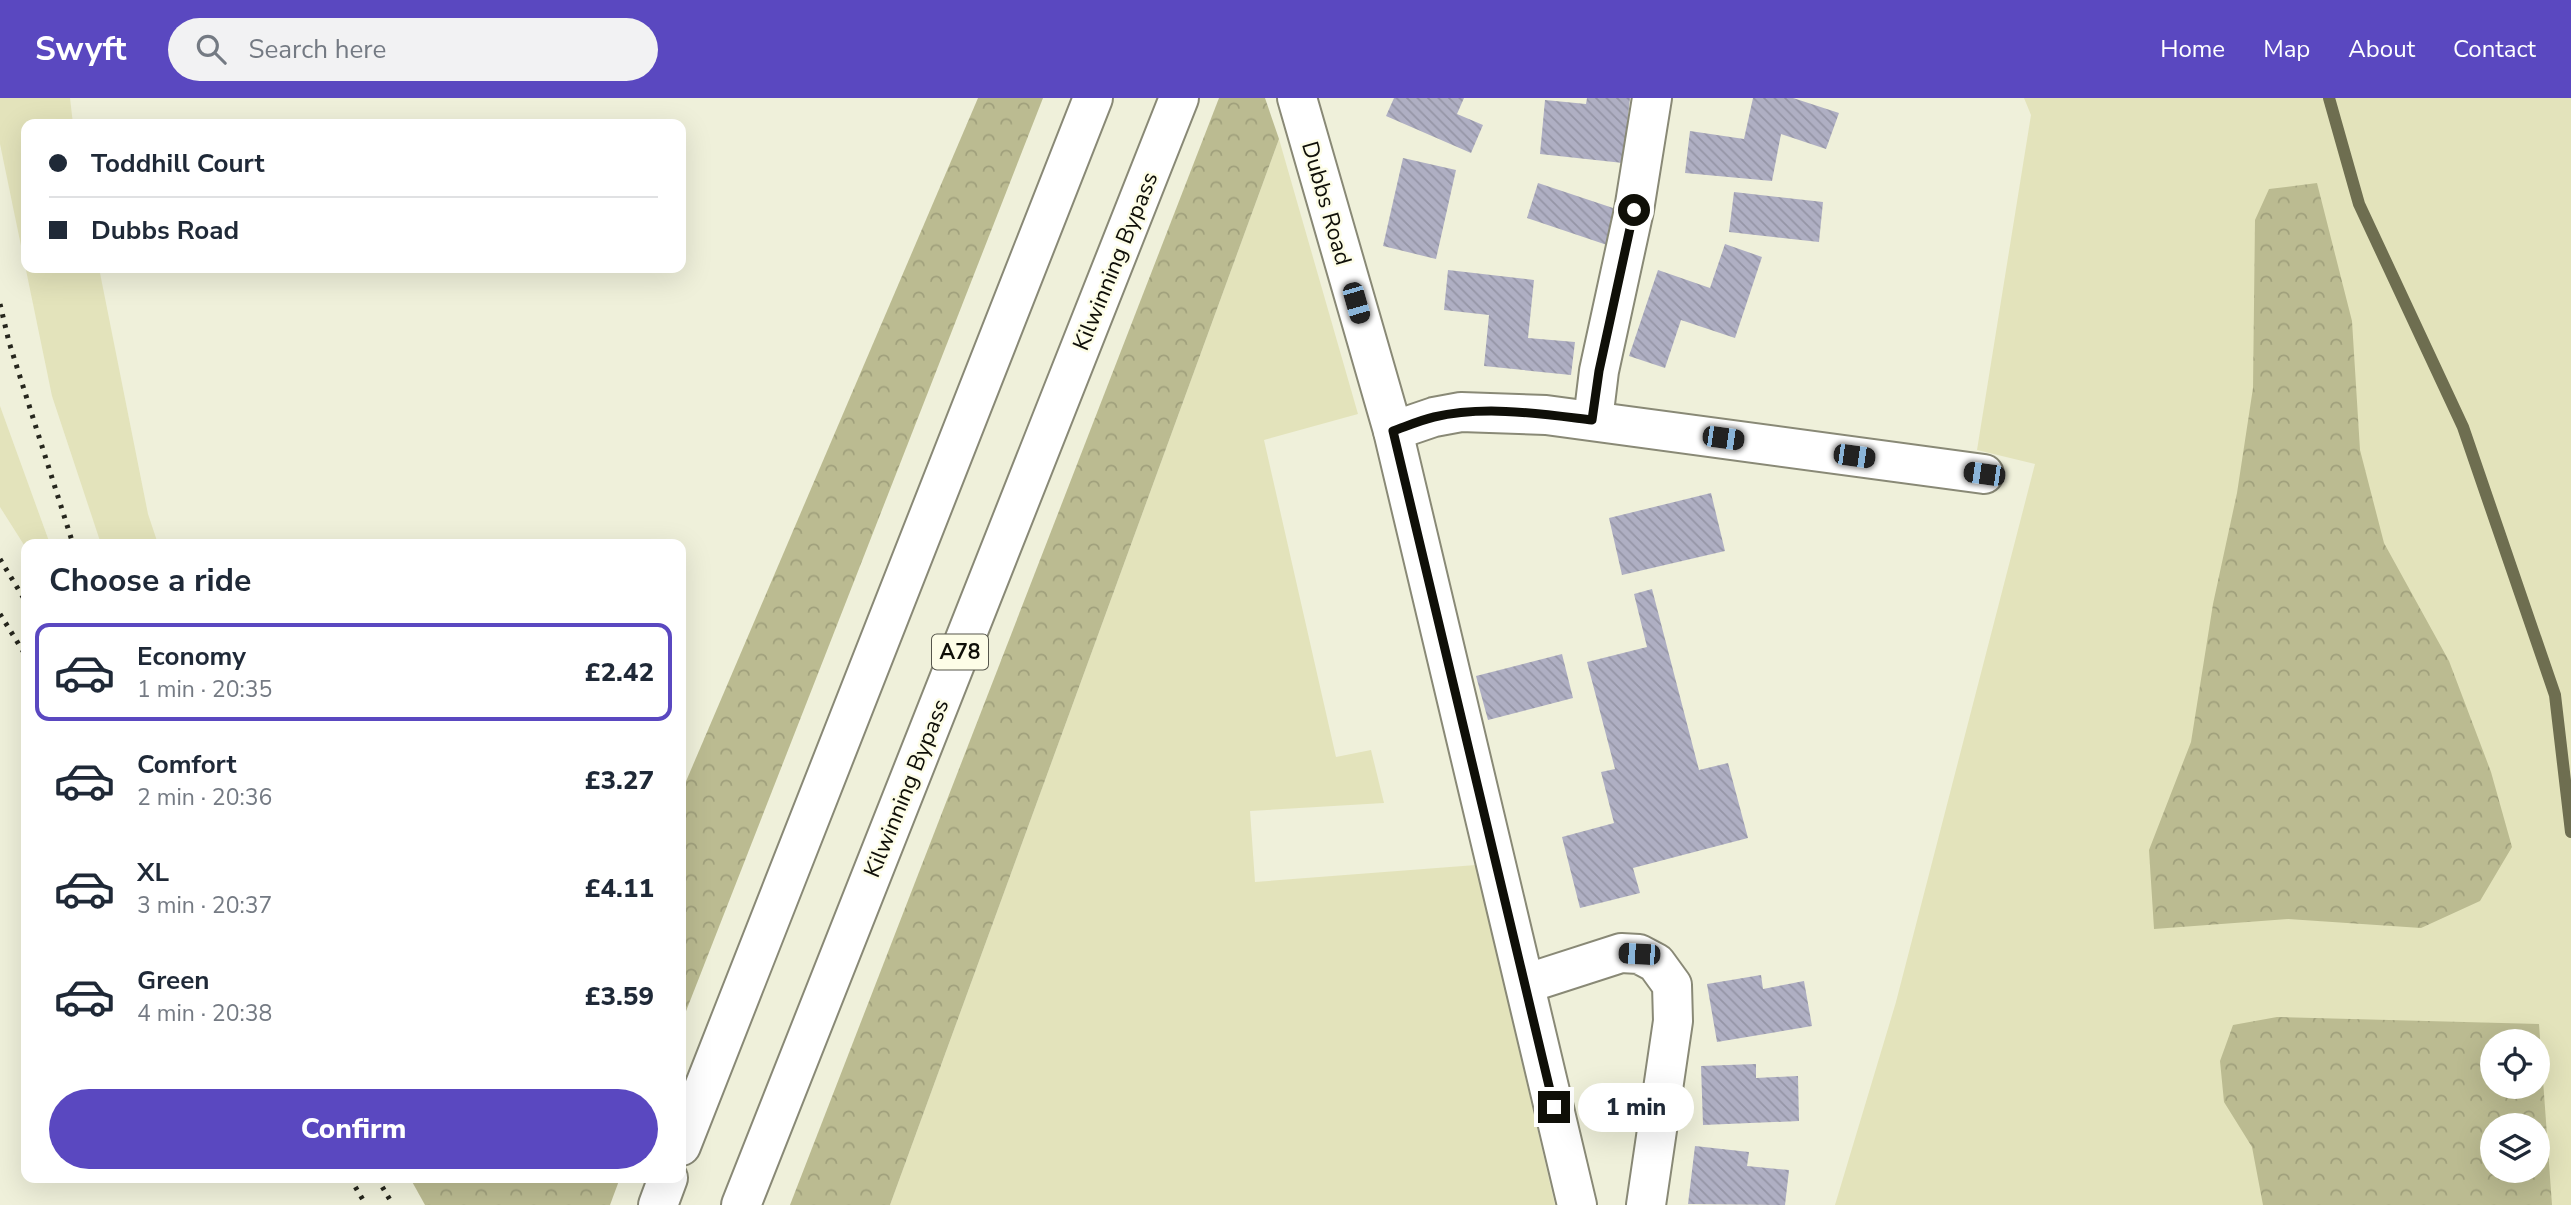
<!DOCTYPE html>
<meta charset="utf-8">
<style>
:root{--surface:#fff;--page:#f2f2f3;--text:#1f2937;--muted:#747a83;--line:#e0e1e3;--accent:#5a48c0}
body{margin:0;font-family:"Nunito Sans",sans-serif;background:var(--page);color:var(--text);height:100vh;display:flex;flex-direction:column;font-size:26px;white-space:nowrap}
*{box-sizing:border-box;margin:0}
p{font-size:23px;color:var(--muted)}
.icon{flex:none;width:38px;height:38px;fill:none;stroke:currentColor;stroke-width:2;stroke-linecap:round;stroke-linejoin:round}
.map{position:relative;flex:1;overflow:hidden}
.side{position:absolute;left:21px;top:441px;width:665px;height:644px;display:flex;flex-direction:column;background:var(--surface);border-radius:14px;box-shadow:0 7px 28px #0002}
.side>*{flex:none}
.top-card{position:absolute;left:21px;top:21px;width:665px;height:154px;border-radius:14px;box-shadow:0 7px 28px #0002;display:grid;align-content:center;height:154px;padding:0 28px;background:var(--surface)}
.fabs{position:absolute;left:2480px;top:931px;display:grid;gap:14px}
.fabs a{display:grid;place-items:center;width:70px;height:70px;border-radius:50%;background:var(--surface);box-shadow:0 7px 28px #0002;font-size:35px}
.end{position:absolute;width:32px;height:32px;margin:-16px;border:9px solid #0f0f08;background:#fff;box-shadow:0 0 0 4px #fff}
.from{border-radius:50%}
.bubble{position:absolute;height:49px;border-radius:24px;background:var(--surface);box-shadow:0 7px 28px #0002;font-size:23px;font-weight:800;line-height:49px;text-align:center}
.car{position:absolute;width:21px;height:42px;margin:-21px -10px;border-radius:9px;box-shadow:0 0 5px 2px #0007;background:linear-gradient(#222 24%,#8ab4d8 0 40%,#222 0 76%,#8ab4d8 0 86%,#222 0)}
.top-card b{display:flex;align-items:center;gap:24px;height:66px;font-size:26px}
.top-card b+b{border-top:2px solid var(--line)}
.top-card i{width:18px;height:18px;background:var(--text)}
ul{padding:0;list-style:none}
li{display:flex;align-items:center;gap:21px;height:98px;margin:0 14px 10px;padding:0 14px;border:4px solid transparent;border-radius:14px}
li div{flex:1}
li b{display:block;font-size:26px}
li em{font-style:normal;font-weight:800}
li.current{border-color:var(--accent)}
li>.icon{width:63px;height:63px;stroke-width:1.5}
h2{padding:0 28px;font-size:32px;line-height:84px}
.cta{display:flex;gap:14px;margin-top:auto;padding:14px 28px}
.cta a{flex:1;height:80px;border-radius:42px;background:var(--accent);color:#fff;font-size:28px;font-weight:800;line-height:80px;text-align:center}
header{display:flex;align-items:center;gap:42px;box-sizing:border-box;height:98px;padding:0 35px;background:var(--accent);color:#fff}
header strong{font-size:33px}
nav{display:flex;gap:38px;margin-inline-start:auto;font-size:24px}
.search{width:490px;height:63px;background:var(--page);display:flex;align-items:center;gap:18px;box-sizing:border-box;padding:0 24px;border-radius:38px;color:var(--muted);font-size:26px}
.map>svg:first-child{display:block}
.green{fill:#e3e3bb;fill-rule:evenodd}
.forest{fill:url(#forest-crowns);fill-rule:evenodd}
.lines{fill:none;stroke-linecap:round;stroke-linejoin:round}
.stream{stroke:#6e6e50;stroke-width:12}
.building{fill:url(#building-back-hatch)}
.minor-casing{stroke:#898976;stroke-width:42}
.highway-casing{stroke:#898976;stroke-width:42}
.minor{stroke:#fff;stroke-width:38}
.highway{stroke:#fff;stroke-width:38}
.rail{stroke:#26261d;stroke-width:5;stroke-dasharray:3.5 7;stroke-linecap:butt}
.route{stroke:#0f0f08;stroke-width:9}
.labels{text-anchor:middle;stroke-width:5;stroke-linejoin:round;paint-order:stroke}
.shield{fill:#fdfde7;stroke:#56564b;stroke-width:2}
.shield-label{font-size:21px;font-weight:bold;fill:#0f0f08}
.street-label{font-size:23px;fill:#0f0f08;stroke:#fdfde7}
</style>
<header>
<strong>Swyft</strong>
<div class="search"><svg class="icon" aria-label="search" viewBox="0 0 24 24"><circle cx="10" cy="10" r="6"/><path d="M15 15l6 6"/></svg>Search here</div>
<nav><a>Home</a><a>Map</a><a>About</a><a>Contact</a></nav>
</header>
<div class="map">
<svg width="2571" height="1107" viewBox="0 0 2571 1107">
<defs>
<pattern id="forest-crowns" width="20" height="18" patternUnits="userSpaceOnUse" patternTransform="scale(1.75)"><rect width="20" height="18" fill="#bbbb91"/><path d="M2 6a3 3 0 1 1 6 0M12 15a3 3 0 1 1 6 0" fill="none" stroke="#a0a07c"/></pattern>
<pattern id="building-back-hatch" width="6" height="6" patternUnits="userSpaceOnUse" patternTransform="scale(1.75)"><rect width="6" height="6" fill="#afafc3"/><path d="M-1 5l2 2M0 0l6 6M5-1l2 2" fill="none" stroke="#9595a6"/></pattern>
</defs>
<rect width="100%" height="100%" fill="#eff0da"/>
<g class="green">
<polygon points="0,0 70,0 73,26 26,26 26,170 99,170 148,416 158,446 101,446 52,298 0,46"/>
<path d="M 2024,0 L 2571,0 L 2571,1107 L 1835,1107 L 1896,904 L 2035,366 L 1977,352 L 2031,17 ZM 2492,943 L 2538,943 L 2538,989 L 2492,989 ZM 2492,1027 L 2538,1027 L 2538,1073 L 2492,1073 Z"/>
<polygon points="1279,41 1358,316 1264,342 1336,659 1371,652 1384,705 1250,713 1255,784 1476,767 1555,1107 890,1107"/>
<polygon points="0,308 50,446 26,446 26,450 0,409"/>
</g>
<g class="forest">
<polygon points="978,0 1043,0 681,926 681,695"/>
<polygon points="1219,0 1265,0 1279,41 890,1107 790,1107"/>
<polygon points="2317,85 2352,223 2360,352 2384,445 2449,563 2491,674 2512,749 2480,803 2421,830 2288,821 2154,831 2149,752 2191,644 2213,506 2237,395 2253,290 2255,122 2269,91"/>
<path d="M 2277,919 L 2539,926 L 2552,1107 L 2263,1107 L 2252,1049 L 2224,1004 L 2220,963 L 2233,927 ZM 2492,943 L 2538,943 L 2538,989 L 2492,989 ZM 2492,1027 L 2538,1027 L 2538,1073 L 2492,1073 Z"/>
<polygon points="410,1080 620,1080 610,1107 425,1107"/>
</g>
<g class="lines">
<polyline class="stream" points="2329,0 2359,106 2463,329 2555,597 2571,734"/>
</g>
<g class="building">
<polygon points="1394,0 1464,0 1457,16 1483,27 1471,55 1386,18"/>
<polygon points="1587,0 1630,0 1623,65 1540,56 1545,2 1586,6"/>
<polygon points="1753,0 1793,0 1839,15 1826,51 1781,36 1772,83 1685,75 1690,33 1744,41"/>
<polygon points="1403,60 1456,72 1436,161 1383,148"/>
<polygon points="1538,85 1622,113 1610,148 1527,120"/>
<polygon points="1734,94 1823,104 1819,144 1729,134"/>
<polygon points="1725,146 1762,159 1735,240 1681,222 1665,270 1629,258 1658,172 1710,190"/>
<polygon points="1448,172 1534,182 1528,240 1575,244 1571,277 1484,268 1489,217 1444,212"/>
<polygon points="1711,395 1725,453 1622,477 1609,420"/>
<polygon points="1652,491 1699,672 1728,665 1748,740 1633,770 1640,795 1580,810 1562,739 1614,725 1601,674 1615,671 1587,564 1647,549 1634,496"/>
<polygon points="1562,556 1573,600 1488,622 1476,578"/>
<polygon points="1761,877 1763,891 1804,883 1812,928 1717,944 1707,886"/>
<polygon points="1756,966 1756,980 1798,978 1799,1023 1703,1027 1701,968"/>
<polygon points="1695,1048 1749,1054 1747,1068 1789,1072 1785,1107 1688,1106"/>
</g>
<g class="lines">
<g class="minor-casing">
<g id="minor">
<polyline points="1297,0 1393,333 1577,1107"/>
<polyline points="1593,322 1599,273 1634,112 1652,0"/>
<polyline points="1393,333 1434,319 1461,314 1546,317 1984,376"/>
<polyline points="1525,886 1621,855 1639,856 1656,865 1672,887 1673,923 1646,1107"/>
</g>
</g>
<g class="highway-casing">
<g id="highway">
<polyline points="681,1048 1093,0"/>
<polyline points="658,1107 668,1080"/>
<polyline points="741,1107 1179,0"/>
</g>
</g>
<use href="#minor" class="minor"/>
<use href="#highway" class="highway"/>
<g class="rail">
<polyline points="0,206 9,244 73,446"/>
<polyline points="0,461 26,504"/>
<polyline points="0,516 26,558"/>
<polyline points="350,1080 366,1107"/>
<polyline points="377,1080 393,1107"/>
</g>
</g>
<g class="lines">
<path class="route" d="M 1554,1009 L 1393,333 C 1407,328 1421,322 1434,319 C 1485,307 1542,316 1592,322 L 1599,273 L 1634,112"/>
</g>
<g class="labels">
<rect class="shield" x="932" y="536.5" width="56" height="35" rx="5"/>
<g class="shield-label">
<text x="960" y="561">A78</text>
</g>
<g class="street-label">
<text transform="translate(1327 105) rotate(74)" y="8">Dubbs Road</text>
<text transform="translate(1115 163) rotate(-68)" y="8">Kilwinning Bypass</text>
<text transform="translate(906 690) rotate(-68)" y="8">Kilwinning Bypass</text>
</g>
</g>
</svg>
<div class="fabs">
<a><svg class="icon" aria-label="locate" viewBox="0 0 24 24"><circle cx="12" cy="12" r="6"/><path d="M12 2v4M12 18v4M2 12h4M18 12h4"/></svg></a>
<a><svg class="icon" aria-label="layers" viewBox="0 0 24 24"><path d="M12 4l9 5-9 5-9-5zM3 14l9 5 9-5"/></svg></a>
</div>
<i class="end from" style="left:1634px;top:112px"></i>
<i class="end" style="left:1554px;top:1009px"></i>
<div class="bubble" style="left:1578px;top:985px;width:116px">1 min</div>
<i class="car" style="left:1356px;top:205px;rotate:164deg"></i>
<i class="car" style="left:1723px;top:340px;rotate:98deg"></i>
<i class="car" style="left:1854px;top:358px;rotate:98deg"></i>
<i class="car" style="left:1984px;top:376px;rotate:278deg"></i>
<i class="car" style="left:1639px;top:856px;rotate:273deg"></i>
<div class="top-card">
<b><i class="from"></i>Toddhill Court</b>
<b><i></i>Dubbs Road</b>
</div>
<section class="side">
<h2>Choose a ride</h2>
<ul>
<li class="current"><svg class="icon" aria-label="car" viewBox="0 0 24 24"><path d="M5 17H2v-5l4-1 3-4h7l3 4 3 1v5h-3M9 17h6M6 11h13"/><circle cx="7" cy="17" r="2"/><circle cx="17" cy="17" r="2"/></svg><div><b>Economy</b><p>1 min · 20:35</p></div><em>£2.42</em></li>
<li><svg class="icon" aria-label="car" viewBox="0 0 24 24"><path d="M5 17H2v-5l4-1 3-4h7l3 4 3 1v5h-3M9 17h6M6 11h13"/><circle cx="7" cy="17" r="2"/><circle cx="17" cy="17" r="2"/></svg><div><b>Comfort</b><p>2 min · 20:36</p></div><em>£3.27</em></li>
<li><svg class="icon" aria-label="car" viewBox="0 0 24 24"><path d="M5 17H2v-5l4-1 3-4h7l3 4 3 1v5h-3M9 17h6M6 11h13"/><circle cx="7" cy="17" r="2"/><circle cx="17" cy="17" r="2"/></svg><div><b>XL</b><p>3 min · 20:37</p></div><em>£4.11</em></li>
<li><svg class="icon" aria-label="car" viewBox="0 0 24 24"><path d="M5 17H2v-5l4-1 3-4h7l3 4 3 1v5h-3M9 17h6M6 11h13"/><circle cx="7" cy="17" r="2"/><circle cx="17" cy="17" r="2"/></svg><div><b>Green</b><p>4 min · 20:38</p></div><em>£3.59</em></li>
</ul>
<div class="cta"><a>Confirm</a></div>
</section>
</div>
